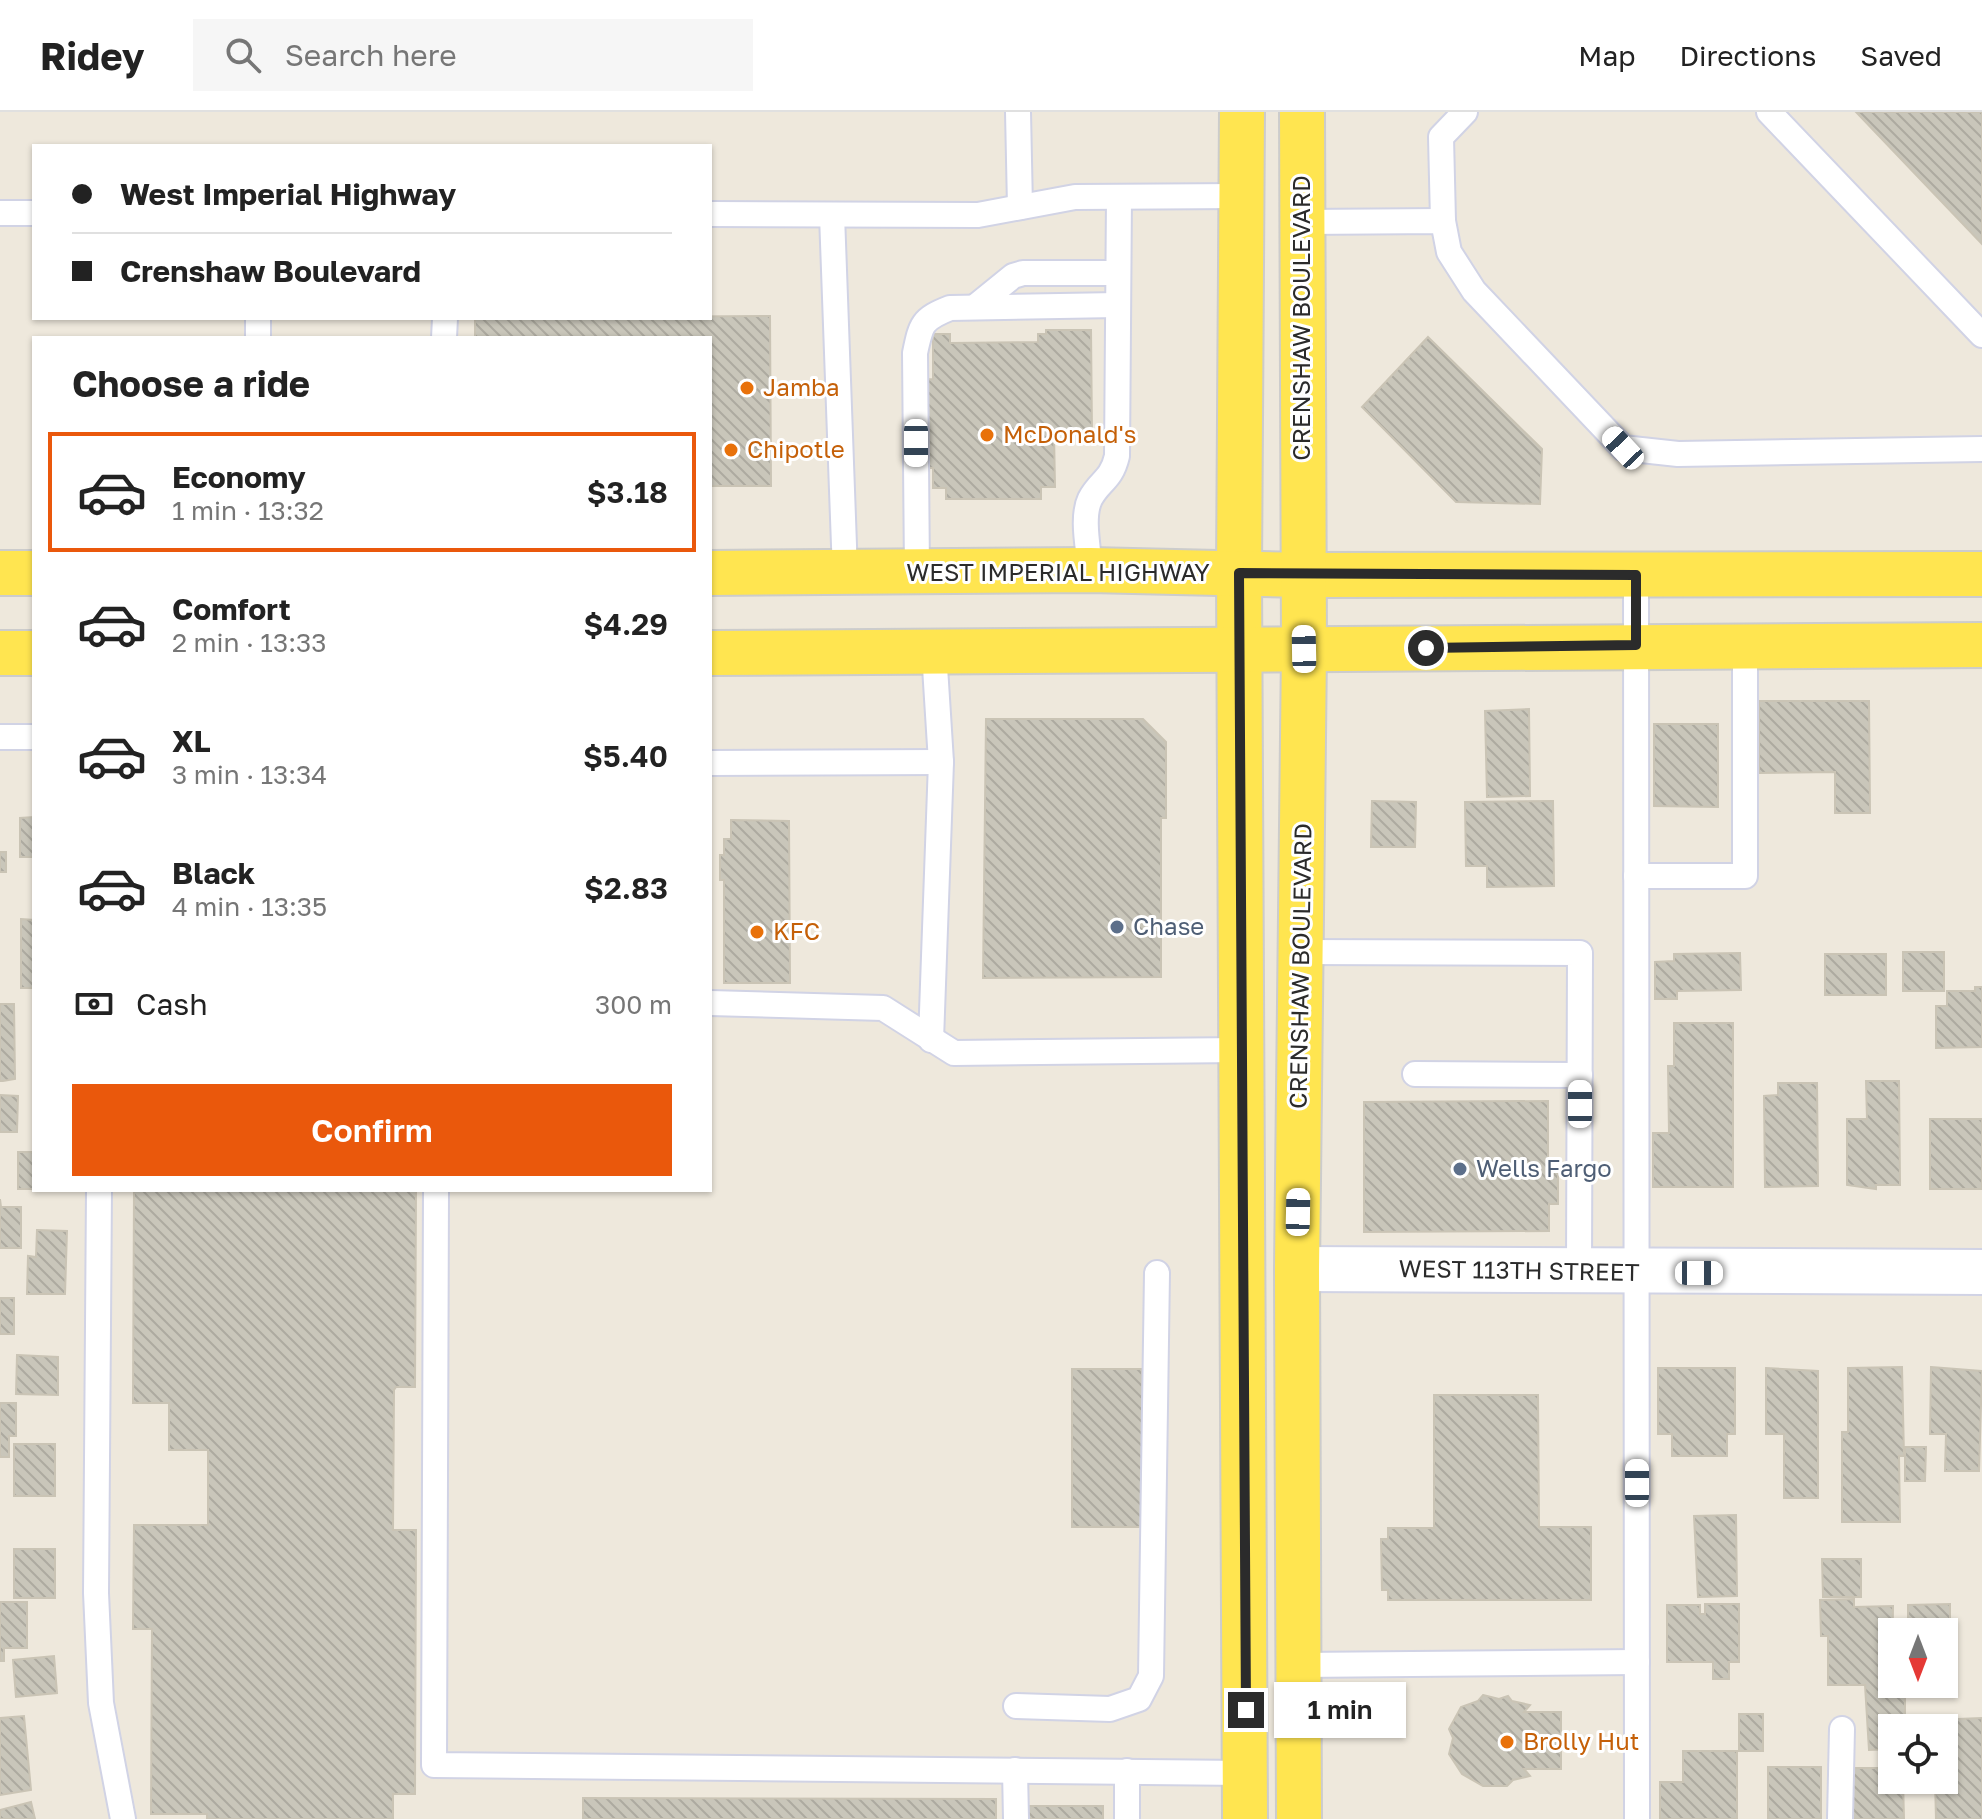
<!DOCTYPE html>
<meta charset="utf-8">
<style>
:root{--surface:#fff;--page:#f6f6f6;--text:#222;--muted:#767676;--line:#e0e0e0;--accent:#ea580c}
body{margin:0;font-family:"Golos Text",sans-serif;background:var(--page);color:var(--text);height:100vh;display:flex;flex-direction:column;font-size:30px;white-space:nowrap}
*{box-sizing:border-box;margin:0}
p{font-size:26px;color:var(--muted)}
.icon{flex:none;width:44px;height:44px;fill:none;stroke:currentColor;stroke-width:2;stroke-linecap:round;stroke-linejoin:round}
.map{position:relative;flex:1;overflow:hidden}
.panel{position:absolute;left:32px;top:224px;width:680px;height:856px;display:flex;flex-direction:column;background:var(--surface);border-radius:0px;box-shadow:0 2px 6px #0004}
.panel>*{flex:none}
.top-card{position:absolute;left:32px;top:32px;width:680px;height:176px;border-radius:0px;box-shadow:0 2px 6px #0004;display:grid;align-content:center;height:176px;padding:0 40px;background:var(--surface)}
.needle{width:52px;rotate:180deg}
.controls{position:absolute;left:1878px;top:1506px;display:grid;gap:16px}
.controls a{display:grid;place-items:center;width:80px;height:80px;border-radius:0px;background:var(--surface);box-shadow:0 2px 6px #0004;font-size:40px}
.end{position:absolute;width:36px;height:36px;margin:-18px;border:10px solid #2b2b2b;background:#fff;box-shadow:0 0 0 4px #fff}
.from{border-radius:50%}
.bubble{position:absolute;height:56px;border-radius:0px;background:var(--surface);box-shadow:0 2px 6px #0004;font-size:26px;font-weight:600;line-height:56px;text-align:center}
.car{position:absolute;width:24px;height:48px;margin:-24px -12px;border-radius:10px;box-shadow:0 0 6px 2px #0007;background:linear-gradient(#fff 24%,#345 0 40%,#fff 0 76%,#345 0 86%,#fff 0)}
.top-card b{display:flex;align-items:center;gap:28px;height:76px;font-size:30px}
.top-card b+b{border-top:2px solid var(--line)}
.top-card i{width:20px;height:20px;background:var(--text)}
ul{padding:0;list-style:none}
li{display:flex;align-items:center;gap:24px;height:120px;margin:0 16px 12px;padding:0 24px;border:4px solid transparent;border-radius:0px}
li div{flex:1}
li b{display:block;font-size:30px}
li em{font-style:normal;font-weight:600}
li.on{border-color:var(--accent)}
li>.icon{width:72px;height:72px;stroke-width:1.5}
h2{padding:0 40px;font-size:36px;line-height:96px}
.pay{display:flex;align-items:center;gap:20px;height:88px;padding:0 40px;font-size:30px}
.pay p{margin-inline-start:auto}
.cta{display:flex;gap:16px;margin-top:auto;padding:16px 40px}
.cta a{flex:1;height:92px;border-radius:0px;background:var(--accent);color:#fff;font-size:32px;font-weight:600;line-height:92px;text-align:center}
header{display:flex;align-items:center;gap:48px;box-sizing:border-box;height:112px;padding:0 40px;background:var(--surface);border-bottom:2px solid var(--line)}
header strong{font-size:38px}
nav{display:flex;gap:44px;margin-inline-start:auto;font-size:28px}
.search{width:560px;height:72px;background:var(--page);display:flex;align-items:center;gap:20px;box-sizing:border-box;padding:0 28px;border-radius:0px;color:var(--muted);font-size:30px}
.map>svg:first-child{display:block}
.building{fill:url(#building-back-hatch);stroke:#cac4b5;stroke-width:2}
.lines{fill:none;stroke-linecap:round;stroke-linejoin:round}
.service-casing{stroke:#d1d3e5;stroke-width:28}
.minor-casing{stroke:#d1d3e5;stroke-width:48}
.primary-casing{stroke:#ccc;stroke-width:48}
.service{stroke:#fff;stroke-width:24}
.minor{stroke:#fff;stroke-width:44}
.primary{stroke:#ffe550;stroke-width:44}
.route{stroke:#2b2b2b;stroke-width:10}
.food-dot{fill:#e8710a;stroke:#fff;stroke-width:3}
.service-dot{fill:#5c6f8a;stroke:#fff;stroke-width:3}
.labels{text-anchor:middle;stroke-width:6;stroke-linejoin:round;paint-order:stroke}
.street-label{font-size:24px;fill:#2b2b2b;stroke:#fff}
.food-label{font-size:24px;fill:#c56008;stroke:#fff;text-anchor:start}
.service-label{font-size:24px;fill:#4e5e75;stroke:#fff;text-anchor:start}
</style>
<header>
<strong>Ridey</strong>
<div class="search"><svg class="icon" aria-label="search" viewBox="0 0 24 24"><circle cx="10" cy="10" r="6"/><path d="M15 15l6 6"/></svg>Search here</div>
<nav><a>Map</a><a>Directions</a><a>Saved</a></nav>
</header>
<div class="map">
<svg width="1982" height="1707" viewBox="0 0 1982 1707">
<defs>
<pattern id="building-back-hatch" width="6" height="6" patternUnits="userSpaceOnUse" patternTransform="scale(2)"><rect width="6" height="6" fill="#c9c6ba"/><path d="M-1 5l2 2M0 0l6 6M5-1l2 2" fill="none" stroke="#adaaa0"/></pattern>
</defs>
<rect width="100%" height="100%" fill="#eee8dc"/>
<g class="building">
<polygon points="1856,0 1982,0 1982,132"/>
<polygon points="770,204 771,374 710,374 710,226 475,226 475,206"/>
<polygon points="1046,218 1091,218 1092,321 1054,321 1055,375 1041,375 1041,387 946,387 946,376 933,376 933,356 919,356 919,268 933,267 933,222 950,222 950,231 1038,230 1038,222 1046,222"/>
<polygon points="1428,225 1542,337 1540,392 1456,390 1362,295"/>
<polygon points="1759,589 1869,589 1870,701 1835,701 1835,660 1759,661"/>
<polygon points="1529,597 1530,684 1487,685 1485,599"/>
<polygon points="986,607 1143,607 1166,630 1166,706 1161,706 1161,865 983,866"/>
<polygon points="1654,612 1718,612 1718,695 1654,694"/>
<polygon points="1372,689 1416,690 1415,735 1371,735"/>
<polygon points="1553,689 1554,774 1487,775 1487,754 1466,754 1465,690"/>
<polygon points="34,705 34,745 20,745 20,706"/>
<polygon points="731,708 789,709 790,871 724,871 724,768 720,768 720,743 724,743 724,727 731,727"/>
<rect x="0" y="740" width="6" height="20"/>
<polygon points="21,807 34,808 34,876 21,876"/>
<rect x="1903" y="840" width="41" height="39"/>
<polygon points="1740,841 1741,878 1677,879 1677,887 1655,887 1655,850 1674,849 1674,842"/>
<rect x="1825" y="842" width="61" height="41"/>
<polygon points="1975,875 1982,875 1982,935 1936,936 1936,894 1947,894 1947,879 1975,879"/>
<polygon points="0,892 14,892 15,967 3,969 0,969"/>
<polygon points="1674,911 1733,911 1733,1075 1653,1075 1653,1021 1669,1021 1668,954 1674,954"/>
<polygon points="1866,969 1899,969 1900,1073 1876,1073 1876,1077 1847,1073 1847,1007 1867,1007"/>
<polygon points="1778,971 1817,971 1818,1074 1765,1075 1764,984 1778,983"/>
<polygon points="0,983 18,984 17,1020 0,1020"/>
<polygon points="1548,989 1548,1052 1558,1052 1558,1092 1549,1092 1549,1119 1364,1120 1364,990"/>
<rect x="1930" y="1007" width="52" height="70"/>
<rect x="18" y="1040" width="16" height="37"/>
<polygon points="134,1078 416,1078 415,1275 396,1275 394,1278 393,1418 416,1418 415,1682 393,1682 393,1707 207,1707 207,1702 151,1702 152,1517 133,1517 134,1413 208,1413 208,1338 169,1338 169,1291 133,1291"/>
<polygon points="0,1087 1,1095 21,1095 21,1136 0,1136"/>
<polygon points="37,1118 67,1119 65,1182 27,1182 28,1144 36,1145"/>
<rect x="0" y="1186" width="14" height="36"/>
<polygon points="17,1243 58,1245 58,1283 16,1282"/>
<polygon points="1902,1255 1904,1344 1899,1344 1900,1410 1842,1410 1842,1320 1848,1320 1848,1256"/>
<polygon points="1931,1255 1982,1259 1979,1359 1945,1359 1946,1322 1930,1322"/>
<polygon points="1658,1256 1735,1256 1735,1322 1727,1322 1727,1344 1672,1344 1672,1322 1658,1322"/>
<polygon points="1766,1256 1818,1259 1818,1386 1784,1386 1784,1322 1766,1322"/>
<polygon points="1072,1257 1142,1257 1142,1319 1153,1319 1153,1342 1142,1342 1142,1415 1072,1415"/>
<polygon points="1434,1283 1538,1283 1539,1415 1591,1415 1591,1488 1388,1488 1388,1478 1382,1478 1381,1427 1388,1427 1388,1416 1434,1416"/>
<polygon points="0,1291 16,1291 16,1324 9,1324 9,1345 0,1345"/>
<rect x="14" y="1332" width="41" height="52"/>
<polygon points="1905,1335 1926,1335 1925,1369 1905,1369"/>
<polygon points="1736,1403 1737,1484 1698,1485 1694,1404"/>
<rect x="14" y="1437" width="41" height="49"/>
<polygon points="1822,1447 1861,1447 1861,1485 1823,1485"/>
<polygon points="1854,1487 1854,1495 1893,1494 1892,1572 1905,1572 1905,1616 1892,1616 1892,1637 1869,1638 1865,1573 1828,1573 1828,1524 1821,1524 1820,1488"/>
<polygon points="0,1490 27,1490 27,1536 4,1536 4,1549 0,1549"/>
<polygon points="1705,1492 1739,1492 1739,1550 1729,1550 1729,1567 1713,1567 1713,1550 1667,1550 1667,1493 1700,1493 1700,1502 1705,1502"/>
<polygon points="1950,1492 1950,1529 1944,1529 1944,1520 1908,1520 1908,1493"/>
<polygon points="54,1544 57,1581 16,1585 13,1548"/>
<polygon points="1483,1583 1499,1587 1508,1584 1512,1589 1530,1593 1524,1600 1561,1600 1561,1657 1524,1657 1530,1664 1513,1668 1507,1674 1483,1674 1462,1662 1449,1642 1453,1626 1449,1617 1461,1595 1478,1589"/>
<rect x="1739" y="1602" width="24" height="37"/>
<polygon points="24,1604 31,1678 0,1683 0,1606"/>
<polygon points="1982,1606 1982,1707 1936,1707 1935,1668 1944,1668 1944,1616 1934,1616 1934,1608"/>
<polygon points="1683,1639 1737,1639 1737,1707 1660,1707 1660,1670 1683,1670"/>
<rect x="1768" y="1655" width="53" height="52"/>
<polygon points="1851,1656 1892,1656 1892,1668 1903,1668 1904,1707 1851,1707"/>
<polygon points="583,1686 996,1687 996,1707 583,1707"/>
<polygon points="31,1690 35,1707 0,1707 0,1698"/>
<rect x="1028" y="1694" width="75" height="13"/>
</g>
<g class="lines">
<g class="service-casing">
<g id="service">
<polyline points="1018,0 1020,95"/>
<polyline points="1769,0 1982,223"/>
<polyline points="0,101 34,101"/>
<polyline points="710,102 978,103 1075,85 1241,84"/>
<polyline points="832,103 845,461"/>
<polyline points="1443,109 1441,25 1465,0"/>
<polyline points="1301,110 1443,109 1449,140 1474,179 1623,336 1678,342 1982,337"/>
<polyline points="976,194 1013,164 1023,161 1118,161"/>
<polyline points="258,206 258,226"/>
<polyline points="444,226 445,206"/>
<path d="M 1090,458 C 1089,438 1081,406 1090,387 C 1100,368 1111,369 1117,344 L 1119,85"/>
<path d="M 917,460 L 915,241 C 921,212 922,207 950,196 L 1118,193"/>
<polyline points="1636,463 1637,1707"/>
<polyline points="0,625 34,625"/>
<polyline points="710,651 941,650"/>
<polyline points="1636,764 1745,764 1745,533"/>
<polyline points="1301,840 1580,841 1579,1161"/>
<polyline points="710,891 883,896 954,941 1241,938"/>
<polyline points="931,928 941,650 934,539"/>
<polyline points="1415,962 1580,963"/>
<polyline points="99,1078 96,1481 101,1591 123,1707"/>
<polyline points="436,1078 434,1653 1246,1661"/>
<polyline points="1298,1553 1637,1550"/>
<polyline points="1016,1594 1110,1597 1139,1587 1151,1564 1157,1161"/>
<polyline points="1015,1658 1016,1707"/>
<polyline points="1127,1707 1127,1659"/>
<polyline points="1840,1707 1842,1617"/>
</g>
</g>
<g class="minor-casing">
<polyline id="minor" points="1297,1157 1982,1160"/>
</g>
<g class="primary-casing">
<g id="primary">
<polyline points="1242,0 1239,461 1245,1707"/>
<polyline points="0,461 34,461"/>
<polyline points="710,461 1090,458 1303,463 1982,462"/>
<polyline points="0,541 34,541"/>
<polyline points="710,541 1982,533"/>
<polyline points="1299,1707 1297,1157 1304,537 1302,0"/>
</g>
</g>
<use href="#service" class="service"/>
<use href="#minor" class="minor"/>
<use href="#primary" class="primary"/>
</g>
<g class="lines">
<polyline class="route" points="1246,1598 1239,461 1636,463 1636,533 1426,536"/>
</g>
<g class="food-dot">
<circle cx="747" cy="276" r="8"/>
<circle cx="987" cy="323" r="8"/>
<circle cx="731" cy="338" r="8"/>
<circle cx="757" cy="820" r="8"/>
<circle cx="1507" cy="1630" r="8"/>
</g>
<g class="service-dot">
<circle cx="1117" cy="815" r="8"/>
<circle cx="1460" cy="1057" r="8"/>
</g>
<g class="labels">
<g class="street-label">
<text transform="translate(1302 206) rotate(-90)" y="8">CRENSHAW BOULEVARD</text>
<text x="1058" y="469">WEST IMPERIAL HIGHWAY</text>
<text transform="translate(1301 854) rotate(-89)" y="8">CRENSHAW BOULEVARD</text>
<text transform="translate(1519 1159) rotate(1)" y="8">WEST 113TH STREET</text>
</g>
<g class="food-label">
<text x="763" y="284">Jamba</text>
<text x="1003" y="331">McDonald's</text>
<text x="747" y="346">Chipotle</text>
<text x="773" y="828">KFC</text>
<text x="1523" y="1638">Brolly Hut</text>
</g>
<g class="service-label">
<text x="1133" y="823">Chase</text>
<text x="1476" y="1065">Wells Fargo</text>
</g>
</g>
</svg>
<div class="controls">
<a><svg class="needle" viewBox="-14 -14 28 28"><path d="M0-13l5 13h-10z" fill="#e53935"/><path d="M0 13l5-13h-10z" fill="#767676"/></svg></a>
<a><svg class="icon" aria-label="locate" viewBox="0 0 24 24"><circle cx="12" cy="12" r="6"/><path d="M12 2v4M12 18v4M2 12h4M18 12h4"/></svg></a>
</div>
<i class="end from" style="left:1426px;top:536px"></i>
<i class="end" style="left:1246px;top:1598px"></i>
<div class="bubble" style="left:1274px;top:1570px;width:132px">1 min</div>
<i class="car" style="left:916px;top:331px;rotate:180deg"></i>
<i class="car" style="left:1623px;top:336px;rotate:317deg"></i>
<i class="car" style="left:1304px;top:537px;rotate:359deg"></i>
<i class="car" style="left:1580px;top:992px;rotate:0deg"></i>
<i class="car" style="left:1298px;top:1100px;rotate:1deg"></i>
<i class="car" style="left:1699px;top:1161px;rotate:90deg"></i>
<i class="car" style="left:1637px;top:1371px;rotate:0deg"></i>
<div class="top-card">
<b><i class="from"></i>West Imperial Highway</b>
<b><i></i>Crenshaw Boulevard</b>
</div>
<section class="panel">
<h2>Choose a ride</h2>
<ul>
<li class="on"><svg class="icon" aria-label="car" viewBox="0 0 24 24"><path d="M5 17H2v-5l4-1 3-4h7l3 4 3 1v5h-3M9 17h6M6 11h13"/><circle cx="7" cy="17" r="2"/><circle cx="17" cy="17" r="2"/></svg><div><b>Economy</b><p>1 min · 13:32</p></div><em>$3.18</em></li>
<li><svg class="icon" aria-label="car" viewBox="0 0 24 24"><path d="M5 17H2v-5l4-1 3-4h7l3 4 3 1v5h-3M9 17h6M6 11h13"/><circle cx="7" cy="17" r="2"/><circle cx="17" cy="17" r="2"/></svg><div><b>Comfort</b><p>2 min · 13:33</p></div><em>$4.29</em></li>
<li><svg class="icon" aria-label="car" viewBox="0 0 24 24"><path d="M5 17H2v-5l4-1 3-4h7l3 4 3 1v5h-3M9 17h6M6 11h13"/><circle cx="7" cy="17" r="2"/><circle cx="17" cy="17" r="2"/></svg><div><b>XL</b><p>3 min · 13:34</p></div><em>$5.40</em></li>
<li><svg class="icon" aria-label="car" viewBox="0 0 24 24"><path d="M5 17H2v-5l4-1 3-4h7l3 4 3 1v5h-3M9 17h6M6 11h13"/><circle cx="7" cy="17" r="2"/><circle cx="17" cy="17" r="2"/></svg><div><b>Black</b><p>4 min · 13:35</p></div><em>$2.83</em></li>
</ul>
<div class="pay"><svg class="icon" aria-label="cash" viewBox="0 0 24 24"><path d="M3 7h18v10H3z"/><circle cx="12" cy="12" r="2"/></svg>Cash<p>300 m</p></div>
<div class="cta"><a>Confirm</a></div>
</section>
</div>
